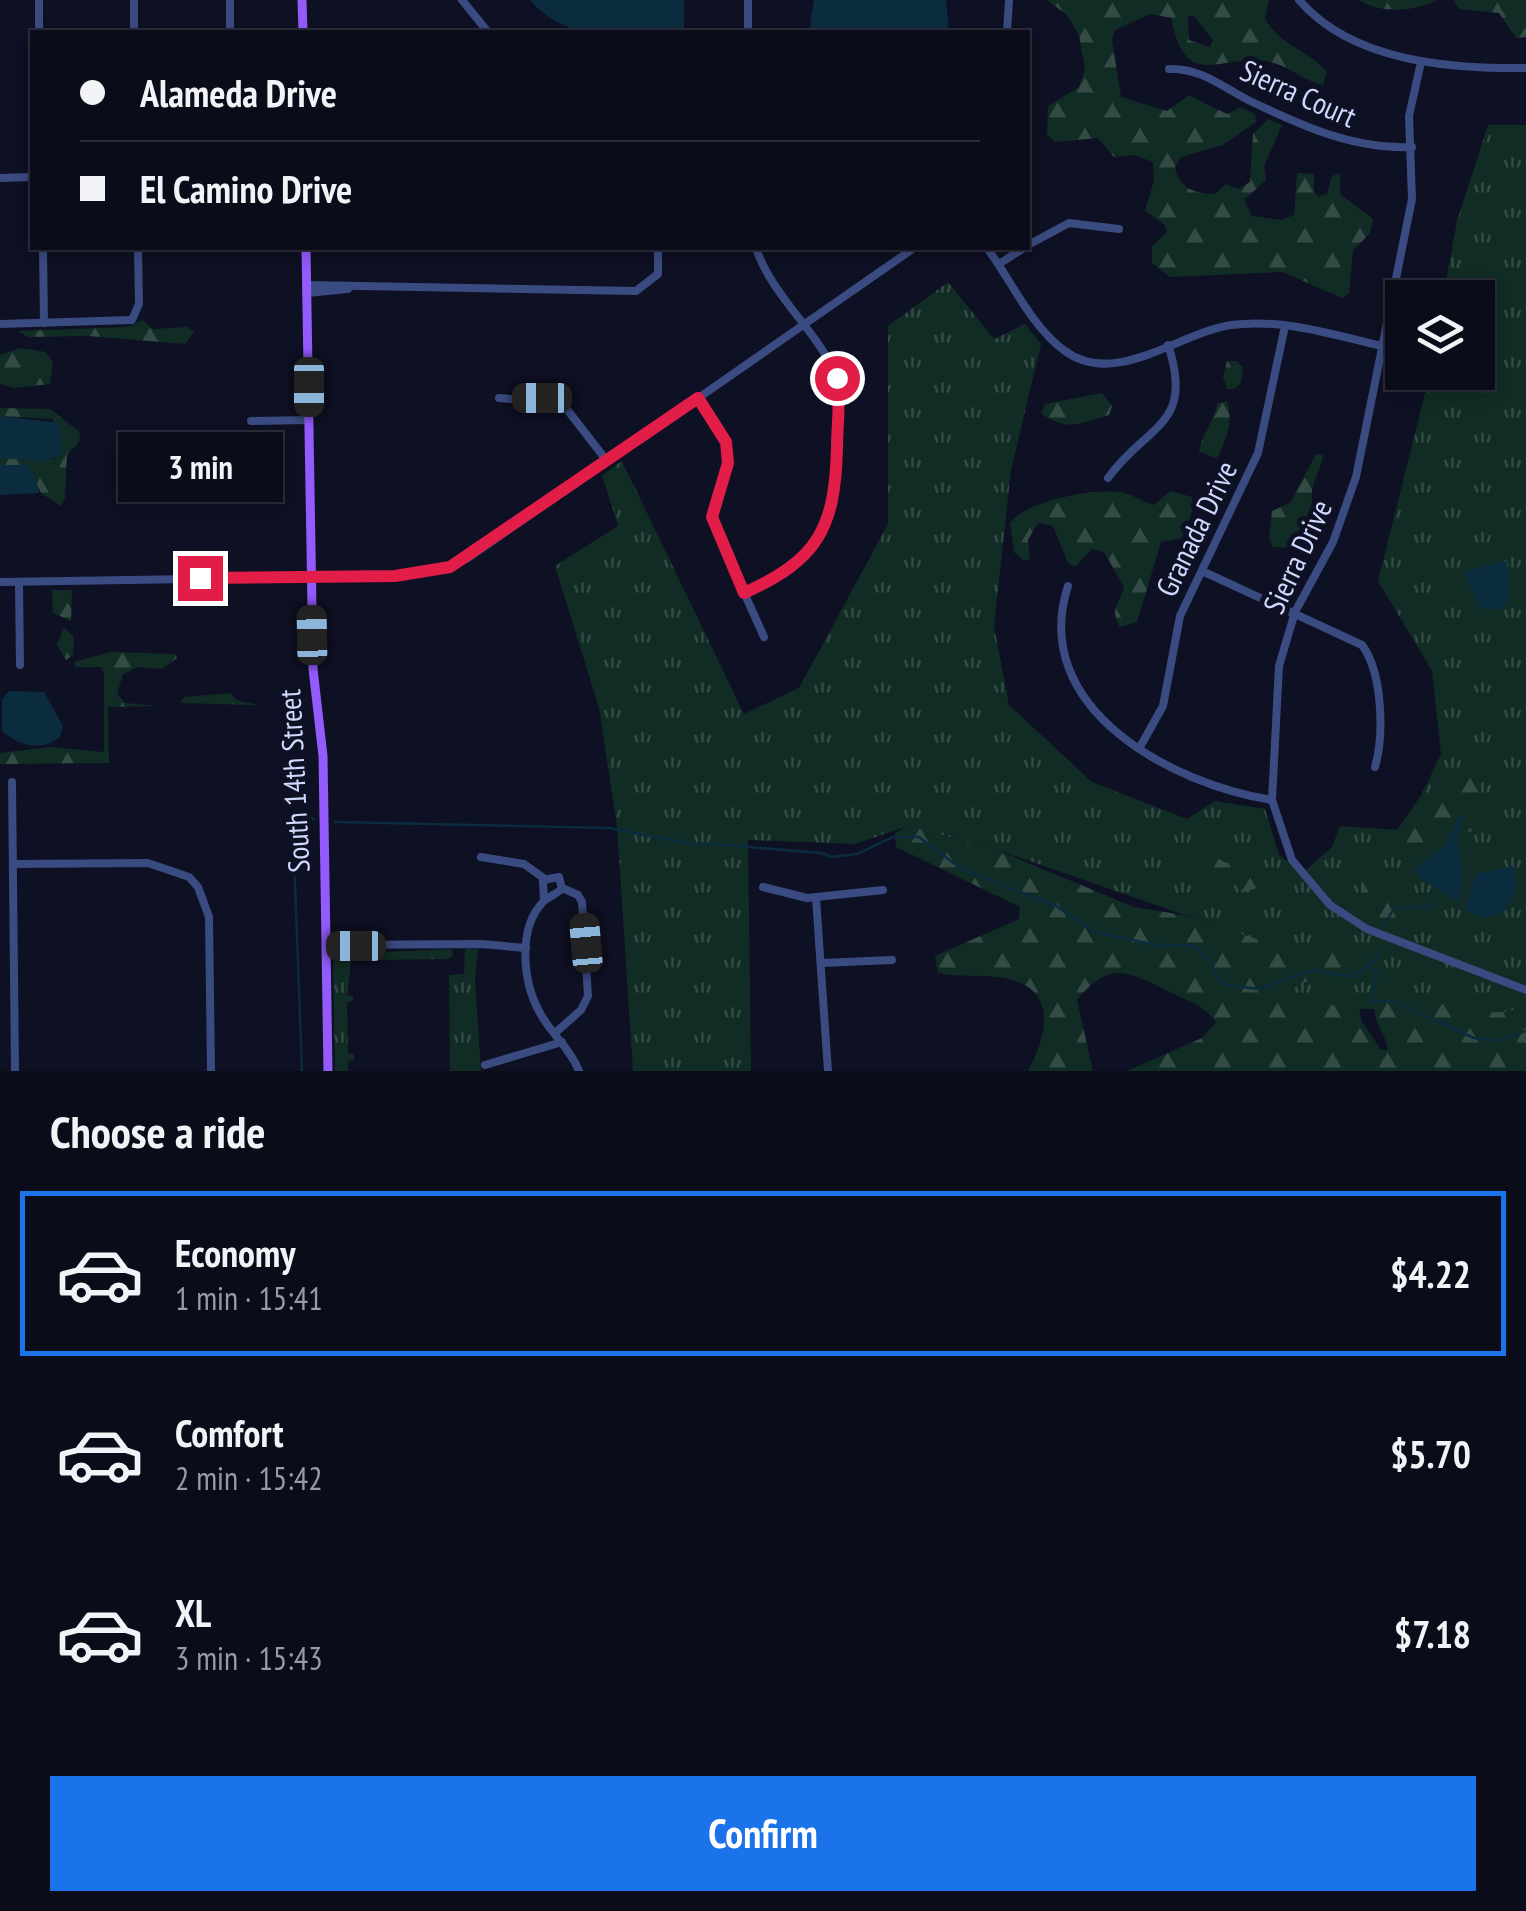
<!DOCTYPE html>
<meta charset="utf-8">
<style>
:root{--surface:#0a0c1a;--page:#181a27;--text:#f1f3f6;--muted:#999ba2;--line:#2a2c39;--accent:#1a73e8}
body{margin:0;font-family:"PT Sans Narrow",sans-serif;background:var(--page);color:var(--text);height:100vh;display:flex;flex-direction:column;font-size:38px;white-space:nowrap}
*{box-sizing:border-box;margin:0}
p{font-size:32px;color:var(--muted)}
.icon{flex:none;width:55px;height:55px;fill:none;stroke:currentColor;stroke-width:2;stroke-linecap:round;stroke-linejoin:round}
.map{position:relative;height:1071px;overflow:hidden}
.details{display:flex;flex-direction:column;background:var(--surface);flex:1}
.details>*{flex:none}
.hud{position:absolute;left:30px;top:30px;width:1000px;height:220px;border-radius:0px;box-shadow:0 5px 15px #0003,0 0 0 2px var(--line);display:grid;align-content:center;height:220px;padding:0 50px;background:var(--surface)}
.fabs{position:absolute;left:1385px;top:280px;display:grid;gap:20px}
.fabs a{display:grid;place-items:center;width:110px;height:110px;border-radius:0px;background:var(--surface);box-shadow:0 5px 15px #0003,0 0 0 2px var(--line);font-size:50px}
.end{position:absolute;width:45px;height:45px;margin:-22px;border:12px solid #e11d48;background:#fff;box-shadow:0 0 0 5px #fff}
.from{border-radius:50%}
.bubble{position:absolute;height:70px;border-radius:0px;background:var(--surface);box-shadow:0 5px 15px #0003,0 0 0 2px var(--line);font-size:32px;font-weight:700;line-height:70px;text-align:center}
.car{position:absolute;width:30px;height:60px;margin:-30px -15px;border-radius:12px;box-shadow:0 0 8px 2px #0007;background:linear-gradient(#222 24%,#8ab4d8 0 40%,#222 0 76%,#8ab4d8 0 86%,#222 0)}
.hud b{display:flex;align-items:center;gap:35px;height:95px;font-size:38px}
.hud b+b{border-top:2px solid var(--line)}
.hud i{width:25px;height:25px;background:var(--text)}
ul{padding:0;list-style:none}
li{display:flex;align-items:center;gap:30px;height:165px;margin:0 20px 15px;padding:0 30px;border:5px solid transparent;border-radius:0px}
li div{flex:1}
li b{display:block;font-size:38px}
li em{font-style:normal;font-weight:700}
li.selected{border-color:var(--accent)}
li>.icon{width:90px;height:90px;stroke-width:1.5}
h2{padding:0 50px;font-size:45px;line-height:120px}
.cta{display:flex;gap:20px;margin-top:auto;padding:20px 50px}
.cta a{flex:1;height:115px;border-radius:0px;background:var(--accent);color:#fff;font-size:40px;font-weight:700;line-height:115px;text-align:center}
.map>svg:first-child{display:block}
.grass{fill:url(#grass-tufts)}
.forest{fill:url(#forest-firs);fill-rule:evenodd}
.water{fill:#0b2c3f}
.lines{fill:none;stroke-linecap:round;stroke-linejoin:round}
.stream{stroke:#0b2c3f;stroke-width:2.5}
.minor{stroke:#3a4b81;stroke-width:8}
.major{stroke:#935afc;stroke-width:9}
.route{stroke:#e11d48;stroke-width:12}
.labels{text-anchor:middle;stroke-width:10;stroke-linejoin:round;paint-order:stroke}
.street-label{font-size:30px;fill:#d1d8fe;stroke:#0e1023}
</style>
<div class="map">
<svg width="1526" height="1071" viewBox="0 0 1526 1071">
<defs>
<pattern id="grass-tufts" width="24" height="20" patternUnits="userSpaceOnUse" patternTransform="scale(2.5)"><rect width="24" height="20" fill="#112c24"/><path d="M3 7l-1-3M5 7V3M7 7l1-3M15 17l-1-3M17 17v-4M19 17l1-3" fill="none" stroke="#334a45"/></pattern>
<pattern id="forest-firs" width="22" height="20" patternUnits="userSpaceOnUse" patternTransform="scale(2.5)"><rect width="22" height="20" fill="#112c24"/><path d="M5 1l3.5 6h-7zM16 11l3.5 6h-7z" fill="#334a45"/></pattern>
</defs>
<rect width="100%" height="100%" fill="#0e1023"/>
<g class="grass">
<polygon points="1488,125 1526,125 1526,1014 1278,1006 1279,948 992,848 908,826 855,844 748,840 751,1071 633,1071 617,826 599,708 555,566 618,526 602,475 622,461 744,714 799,688 888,524 888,326 948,282 994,339 1025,324 1041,344 1011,470 994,626 1009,705 1092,782 1187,819 1215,801 1265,809 1279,855 1304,872 1332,847 1340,826 1397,830 1422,794 1441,754 1432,671 1378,581 1430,373 1478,372 1478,298 1443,297 1457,221"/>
<polygon points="452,949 453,956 447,959 369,960 363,953"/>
<polygon points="465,949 478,949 475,979 481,1071 450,1071 449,975 464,974"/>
<polygon points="341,951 352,954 347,995 353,996 353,1001 347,1002 348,1054 354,1054 354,1060 348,1061 348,1071 335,1071 333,961"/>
</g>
<g class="forest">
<path d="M 1047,0 L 1269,0 L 1265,19 C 1282,47 1309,50 1327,72 L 1323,85 C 1302,80 1287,64 1265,61 C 1217,55 1186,92 1171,18 L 1150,14 L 1115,30 L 1112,40 L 1121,97 L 1167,111 L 1189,95 L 1227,114 L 1241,107 L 1255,114 L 1256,122 L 1223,145 L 1181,157 L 1175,167 C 1179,188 1195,194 1215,194 L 1226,184 L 1238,189 L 1250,182 L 1253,134 L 1268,119 L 1282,125 L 1264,166 L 1266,180 L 1244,200 L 1252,216 L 1281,220 L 1294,215 L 1297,173 L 1314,174 L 1314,192 L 1318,196 L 1327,194 L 1332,176 L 1340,173 L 1340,194 L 1373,219 L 1370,233 L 1353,251 L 1349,293 L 1342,298 L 1283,272 L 1170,277 L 1152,263 L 1152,246 L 1167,232 L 1165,225 L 1145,211 L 1154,180 L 1153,162 L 1134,155 L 1114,157 L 1098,138 L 1055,142 L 1047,134 L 1048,106 L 1079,87 L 1085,70 L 1079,35 L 1067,15 ZM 1188,16 L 1194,16 L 1213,40 L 1210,47 L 1189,40 Z"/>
<path d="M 1359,0 L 1436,0 C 1415,12 1381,14 1359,0 Z"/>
<polygon points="1453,0 1526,0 1526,37 1516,38 1499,13 1459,9"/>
<polygon points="142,320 153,329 188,327 194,332 185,344 88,336 28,337 18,331 127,327"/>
<polygon points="19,348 46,352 53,363 50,384 14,388 0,384 0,355"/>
<polygon points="1227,361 1237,361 1243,368 1241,383 1234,389 1227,389 1223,377"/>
<path d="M 1102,393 L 1112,406 L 1109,415 C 1080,423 1068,433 1041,413 L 1045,404 Z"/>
<path d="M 1227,401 C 1234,420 1226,441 1217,458 L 1199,452 C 1201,436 1214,422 1217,404 Z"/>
<polygon points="0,408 50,409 80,432 79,442 67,455 65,498 60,506 41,493 27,465 0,465 0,458 55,459 53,419 0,416"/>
<path d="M 1316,454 L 1323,455 C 1321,474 1305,489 1315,508 L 1306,531 L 1292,548 L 1273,547 L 1269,538 L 1272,511 L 1290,503 Z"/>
<path d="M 1170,491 L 1192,497 L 1193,509 L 1182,538 L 1161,542 L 1137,622 L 1120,627 C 1109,609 1119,605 1124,587 L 1104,552 L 1092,549 L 1075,567 L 1068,563 L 1053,526 L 1038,523 L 1028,540 L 1030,559 L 1024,561 L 1014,552 L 1010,523 C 1026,501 1096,487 1124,493 C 1134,495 1143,502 1154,505 Z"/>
<polygon points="52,590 72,590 71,621 53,613"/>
<polygon points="64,627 74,637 73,655 66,660 57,645"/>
<polygon points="110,652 175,654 177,658 162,669 139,667 123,674 117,694 125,703 159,706 108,707 109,763 0,764 0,753 50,747 104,752 104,673 101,667 76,667 74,662"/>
<polygon points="230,693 238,701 260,705 180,703 184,697"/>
<polygon points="1473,770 1481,793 1480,830 1467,832 1464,817 1459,816 1445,845 1424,860 1405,853 1400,835 1434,815 1453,775"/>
<path d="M 908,826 L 992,848 L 1134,907 L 1183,915 L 1281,947 L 1305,945 L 1353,959 L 1353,981 L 1300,982 L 1286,999 L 1313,1005 L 1359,1005 L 1361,1020 L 1381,1050 L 1387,1050 C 1388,1035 1373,1026 1375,1007 C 1412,983 1468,1022 1513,1010 L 1526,996 L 1526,1071 L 1127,1071 L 1202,1038 L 1216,1022 C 1203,1005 1191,1002 1172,993 C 1130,974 1113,957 1077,1000 L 1093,1071 L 1028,1071 C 1043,1043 1059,998 1018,982 C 993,972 964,979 938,973 L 935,956 L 1019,919 L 1020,907 L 896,847 L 895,833 Z"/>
<polygon points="1207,851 1224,862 1261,872 1259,887 1245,892 1234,883 1192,875 1192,858"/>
<polygon points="1384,878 1424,911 1423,925 1386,925 1361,909 1361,886 1366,880"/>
</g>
<g class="water">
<path d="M 530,0 L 684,0 L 684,32 C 626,33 571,47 530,0 Z"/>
<polygon points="814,0 946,0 949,32 809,32"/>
<polygon points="0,416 60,423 62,455 44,461 0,458"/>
<polygon points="0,465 27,465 35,475 39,493 0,495"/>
<polygon points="1506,561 1510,575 1507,602 1500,609 1481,609 1463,572"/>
<path d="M 9,691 L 44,692 L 63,726 L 60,737 C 41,752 19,746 2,731 L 2,699 Z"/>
<path d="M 1459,816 L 1464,816 C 1448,853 1472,864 1458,902 L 1421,879 L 1415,869 L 1445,845 Z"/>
<polygon points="1513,866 1517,888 1504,912 1483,918 1465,910 1476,874"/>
</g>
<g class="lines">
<g class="stream">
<polyline points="335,822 609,828 692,844"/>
<polyline points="699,843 822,853 831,857 857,854 893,837 919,837 960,868 1056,906 1095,932 1160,946 1193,945 1208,959 1221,984 1259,989 1312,970 1353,977 1376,959 1378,950"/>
<polyline points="1384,926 1394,908 1431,907 1435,900"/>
<polyline points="1371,966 1377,973 1372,1002 1393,1001 1474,1038 1495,1041 1526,1031"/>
<polyline points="302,1071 293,831 305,818 314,819"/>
</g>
<g class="minor">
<polyline points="39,0 39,32"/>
<polyline points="134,0 134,32"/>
<polyline points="230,0 230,32"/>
<polyline points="462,0 488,32"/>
<polyline points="748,0 748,32"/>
<path d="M 1299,0 C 1352,62 1451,69 1526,68"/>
<polyline points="1007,32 1009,0"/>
<polyline points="1421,62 1409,116 1412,199 1356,477 1333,542 1295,612 1279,666 1272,800 1292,860 1330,905 1367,929 1526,990"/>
<path d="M 1169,69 C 1201,68 1221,86 1248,100 C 1300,125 1354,150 1412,147"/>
<polyline points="0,178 32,177"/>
<polyline points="1028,245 1069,223 1119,229"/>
<polyline points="43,248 44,323"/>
<path d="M 987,248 C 1011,280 1032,328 1065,351 C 1115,388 1179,333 1231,325 C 1282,318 1334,335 1382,346"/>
<polyline points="999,264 1024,248"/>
<polyline points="307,285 636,291 658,274 658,248"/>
<polyline points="307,293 348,289"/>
<polyline points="0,324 132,320 139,304 138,248"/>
<polyline points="499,398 562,403 607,461"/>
<path d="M 698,398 C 707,411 719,424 725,438 C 737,467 709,494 713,523 L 764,637"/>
<polyline points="251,421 309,420"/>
<path d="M 1108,478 C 1147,424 1195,426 1168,345"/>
<path d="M 1202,571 L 1362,645 C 1383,673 1384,736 1375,767"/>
<polyline points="0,582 395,576 442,570 468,558 914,248"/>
<polyline points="19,582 20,665"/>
<path d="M 1068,586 C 1028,709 1174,785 1272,800"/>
<path d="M 744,593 C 826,555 835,520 837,434 C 838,415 843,389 835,372 C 814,328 771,294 756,248"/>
<polyline points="1140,747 1163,706 1180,616 1258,453 1285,326"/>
<polyline points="12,782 15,1071"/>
<polyline points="481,857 524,864 545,879"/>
<polyline points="13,864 148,863 189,877 198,887 209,917 211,1071"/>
<polyline points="763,887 807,898 883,890"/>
<polyline points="816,898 828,1071"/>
<path d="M 544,901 L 543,880 L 559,877 L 562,889 C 556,894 548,897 543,902 C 517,929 523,983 540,1013 C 551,1034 570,1048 579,1071"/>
<polyline points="327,945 481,944 526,948"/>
<polyline points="822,963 892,960"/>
<polyline points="555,1033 581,1010 588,996 582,902 578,895 562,888"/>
<polyline points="485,1065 562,1042"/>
</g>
<g class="major">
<polyline points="302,0 303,32"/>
<polyline points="306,248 313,669 323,756 328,1071"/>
</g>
</g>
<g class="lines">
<path class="route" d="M 200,578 L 395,576 L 450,567 L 698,398 L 726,442 L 728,463 L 712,517 L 744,593 C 818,560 835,528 837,448 C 837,425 841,400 837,378"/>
</g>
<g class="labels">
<g class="street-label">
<text transform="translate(1298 94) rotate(24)" y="10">Sierra Court</text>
<text transform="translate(1197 529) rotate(-64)" y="10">Granada Drive</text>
<text transform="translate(1298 557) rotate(-65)" y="10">Sierra Drive</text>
<text transform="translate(295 781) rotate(-93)" y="10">South 14th Street</text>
</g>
</g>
</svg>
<div class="fabs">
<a><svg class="icon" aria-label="layers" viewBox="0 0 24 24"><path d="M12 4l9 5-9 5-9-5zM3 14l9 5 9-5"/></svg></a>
</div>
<i class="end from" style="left:837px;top:378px"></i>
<i class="end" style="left:200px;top:578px"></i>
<div class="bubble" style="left:118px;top:432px;width:165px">3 min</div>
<i class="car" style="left:309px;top:387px;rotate:180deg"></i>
<i class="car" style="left:542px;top:398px;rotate:270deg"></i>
<i class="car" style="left:312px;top:635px;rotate:359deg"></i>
<i class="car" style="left:586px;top:943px;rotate:355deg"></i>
<i class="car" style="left:356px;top:946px;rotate:270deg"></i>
<div class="hud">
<b><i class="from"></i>Alameda Drive</b>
<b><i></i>El Camino Drive</b>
</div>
</div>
<section class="details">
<h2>Choose a ride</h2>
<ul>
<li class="selected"><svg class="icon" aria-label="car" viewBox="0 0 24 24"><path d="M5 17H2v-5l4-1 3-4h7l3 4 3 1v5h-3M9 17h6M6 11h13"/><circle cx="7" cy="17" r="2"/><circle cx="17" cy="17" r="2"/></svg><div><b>Economy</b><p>1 min · 15:41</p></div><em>$4.22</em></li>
<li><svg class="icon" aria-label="car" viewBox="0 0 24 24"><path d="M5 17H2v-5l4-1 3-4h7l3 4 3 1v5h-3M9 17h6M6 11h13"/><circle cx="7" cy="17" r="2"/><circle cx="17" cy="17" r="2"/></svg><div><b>Comfort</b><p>2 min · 15:42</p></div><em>$5.70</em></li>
<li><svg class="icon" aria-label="car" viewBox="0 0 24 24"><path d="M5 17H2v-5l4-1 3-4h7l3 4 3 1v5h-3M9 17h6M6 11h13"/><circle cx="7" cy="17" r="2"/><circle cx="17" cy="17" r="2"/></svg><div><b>XL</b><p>3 min · 15:43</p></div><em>$7.18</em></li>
</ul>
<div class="cta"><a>Confirm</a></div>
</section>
